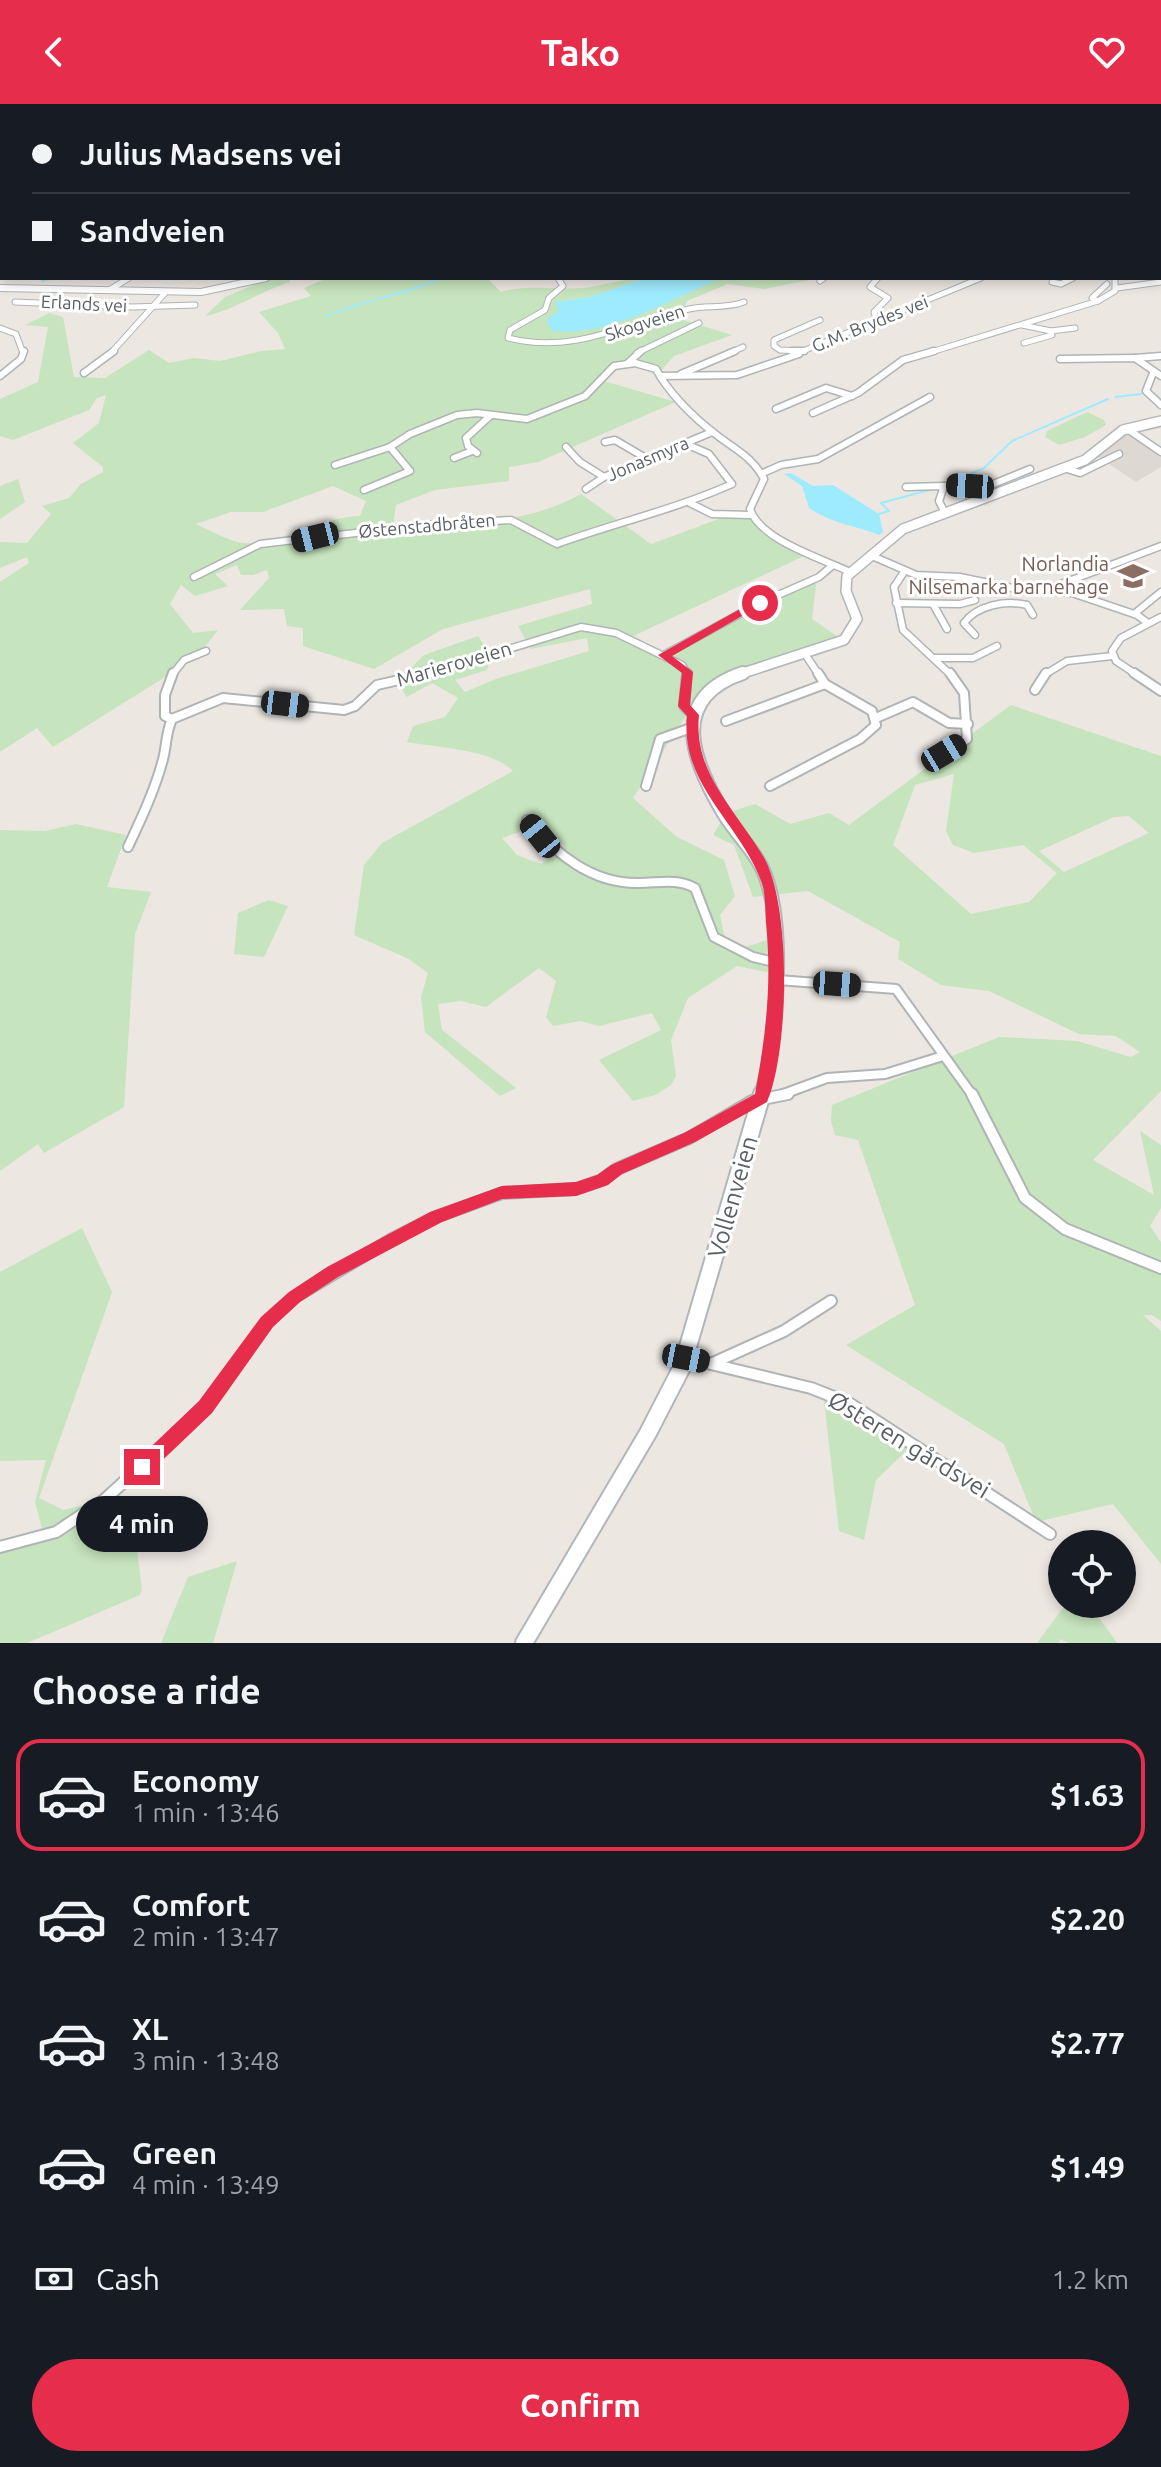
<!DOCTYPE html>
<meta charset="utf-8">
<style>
:root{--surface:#171b24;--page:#20242c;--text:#f1f3f6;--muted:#9ea1a6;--line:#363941;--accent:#e62d4b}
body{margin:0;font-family:Ubuntu,sans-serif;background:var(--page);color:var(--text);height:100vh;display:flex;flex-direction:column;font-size:30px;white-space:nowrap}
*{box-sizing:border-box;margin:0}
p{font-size:26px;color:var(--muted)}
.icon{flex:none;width:44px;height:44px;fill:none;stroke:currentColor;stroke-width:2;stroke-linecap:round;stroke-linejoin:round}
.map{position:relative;height:1539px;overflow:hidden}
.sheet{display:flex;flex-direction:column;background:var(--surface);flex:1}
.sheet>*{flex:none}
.banner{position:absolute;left:0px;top:0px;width:1162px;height:176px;box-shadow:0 4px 12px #0003;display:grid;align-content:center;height:176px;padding:0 32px;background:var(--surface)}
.fabs{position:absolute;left:1048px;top:1426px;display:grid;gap:16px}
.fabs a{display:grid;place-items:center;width:88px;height:88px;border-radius:50%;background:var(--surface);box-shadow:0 4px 12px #0003;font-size:40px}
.end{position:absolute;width:36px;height:36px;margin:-18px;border:10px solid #e62d4b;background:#fff;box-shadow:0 0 0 4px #fff}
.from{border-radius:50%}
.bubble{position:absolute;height:56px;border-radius:28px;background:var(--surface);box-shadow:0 4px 12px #0003;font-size:26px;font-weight:700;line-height:56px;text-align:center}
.car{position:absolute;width:24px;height:48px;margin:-24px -12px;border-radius:10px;box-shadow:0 0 6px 2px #0007;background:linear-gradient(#222 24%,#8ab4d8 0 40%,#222 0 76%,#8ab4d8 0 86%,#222 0)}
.banner b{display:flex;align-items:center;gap:28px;height:76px;font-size:30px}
.banner b+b{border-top:2px solid var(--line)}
.banner i{width:20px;height:20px;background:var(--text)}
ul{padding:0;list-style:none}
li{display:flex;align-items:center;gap:24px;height:112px;margin:0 16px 12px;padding:0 16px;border:4px solid transparent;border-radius:24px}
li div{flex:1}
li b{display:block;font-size:30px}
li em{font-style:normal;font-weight:700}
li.selected{border-color:var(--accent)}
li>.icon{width:72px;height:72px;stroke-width:1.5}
h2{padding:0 32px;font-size:36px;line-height:96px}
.pay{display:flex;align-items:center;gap:20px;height:88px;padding:0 32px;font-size:30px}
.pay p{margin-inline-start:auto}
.cta{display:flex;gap:16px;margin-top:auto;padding:16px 32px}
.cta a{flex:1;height:92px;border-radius:48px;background:var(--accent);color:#fff;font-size:32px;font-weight:700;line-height:92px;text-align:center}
header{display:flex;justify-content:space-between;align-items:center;height:104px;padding:0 32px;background:var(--accent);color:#fff;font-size:36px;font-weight:700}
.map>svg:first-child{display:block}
.education{fill:#ded8d2}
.green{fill:#c6e4bd;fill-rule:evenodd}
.water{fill:#9febfe}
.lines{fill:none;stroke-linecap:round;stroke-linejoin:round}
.stream{stroke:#9febfe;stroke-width:2}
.river{fill:#9febfe;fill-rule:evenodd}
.minor-far3-casing{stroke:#afb4b7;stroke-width:7}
.minor-far2-casing{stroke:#afb4b7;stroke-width:9}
.minor-far1-casing{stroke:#afb4b7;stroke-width:12}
.minor-casing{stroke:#afb4b7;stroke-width:14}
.tertiary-casing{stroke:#afb4b7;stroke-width:8}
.secondary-far3-casing{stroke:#b0b6b9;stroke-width:9}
.secondary-far2-casing{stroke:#b0b6b9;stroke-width:12}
.secondary-far1-casing{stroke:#b0b6b9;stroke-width:16}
.secondary-casing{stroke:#b0b6b9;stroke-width:20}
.primary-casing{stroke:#efa057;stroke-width:4}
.minor-far3{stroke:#fff;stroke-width:5}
.minor-far2{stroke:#fff;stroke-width:6}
.minor-far1{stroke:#fff;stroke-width:8}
.minor{stroke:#fff;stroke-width:10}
.tertiary{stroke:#fff;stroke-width:6}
.secondary-far3{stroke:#fff;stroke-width:7}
.secondary-far2{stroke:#fff;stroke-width:9}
.secondary-far1{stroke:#fff;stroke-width:12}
.secondary{stroke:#fff;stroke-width:16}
.primary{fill:#fedaa4;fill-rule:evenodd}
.route{fill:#e62d4b}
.labels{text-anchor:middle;stroke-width:6;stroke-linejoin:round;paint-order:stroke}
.far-street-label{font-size:18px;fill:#595f62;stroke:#fff}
.education-label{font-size:20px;fill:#785e54;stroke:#fff;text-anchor:end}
.street-label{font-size:20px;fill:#595f62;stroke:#fff}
.near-street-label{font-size:24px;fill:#595f62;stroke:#fff}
</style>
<header><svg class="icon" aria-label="back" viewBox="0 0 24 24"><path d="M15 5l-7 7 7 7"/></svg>Tako<svg class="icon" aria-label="heart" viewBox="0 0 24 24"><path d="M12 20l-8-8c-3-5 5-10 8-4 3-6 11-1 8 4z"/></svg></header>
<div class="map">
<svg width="1161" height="1539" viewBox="0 0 1161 1539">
<rect width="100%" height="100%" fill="#ece7e1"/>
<polygon class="education" points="1126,327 1161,350 1161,363 1136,378 1097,352"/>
<g class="green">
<path d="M 270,174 L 288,174 L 290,178 C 262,187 231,207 205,212 L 225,193 Z"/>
<path d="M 327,174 L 487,174 L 501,188 C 526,180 556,186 583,184 C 604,182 623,174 645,174 L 590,193 L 555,198 L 560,207 L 717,174 L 819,174 L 764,185 L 728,180 L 687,197 L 680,215 L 732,231 L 674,252 L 659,269 C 628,258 623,251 597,275 L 676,298 L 538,358 L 509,363 L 509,377 L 435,386 L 396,401 L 393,422 C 457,420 524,422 581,390 L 651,440 L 727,412 L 749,412 L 758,426 L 804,452 L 629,534 L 660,548 L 817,473 L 812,515 L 841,535 L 770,557 L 698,593 L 633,694 L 677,733 L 724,756 L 735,792 L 720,811 L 725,835 L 746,843 L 773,834 L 772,869 L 737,862 L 688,894 L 671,936 L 676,972 L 671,981 L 655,991 L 633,997 L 599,956 L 661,926 L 652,909 L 599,922 L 581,917 L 553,922 L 546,913 L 556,877 L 539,864 L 486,903 L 461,897 L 438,900 L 442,926 L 516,984 L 500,992 L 425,928 L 421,893 L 428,869 L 409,855 L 354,831 L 364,761 L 382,739 L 513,667 C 491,645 439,644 407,638 L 413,622 L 445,613 L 458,594 L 432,579 L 407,593 L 397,578 L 424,551 L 478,532 L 491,553 L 487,566 L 455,576 L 465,588 L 496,575 L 589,547 L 587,534 L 531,545 L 518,522 L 592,500 L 590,485 L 443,525 L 374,565 L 303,542 L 303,524 L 287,522 L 284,505 L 240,506 L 269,474 L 267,466 L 253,471 L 241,471 L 237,461 L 215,470 L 228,482 L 195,492 L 181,481 L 170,500 L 193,529 L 218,526 L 197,553 L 53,643 L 37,624 L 0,648 L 0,478 L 29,459 L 27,453 L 0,464 L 0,438 L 27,439 L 51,410 L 42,402 L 69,394 L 81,380 L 103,368 L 103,363 L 73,339 L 99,319 L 106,291 L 97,294 L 89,306 L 13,336 L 0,332 L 0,295 L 38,278 L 48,223 L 25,221 L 49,209 L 63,213 L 74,273 L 105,274 L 149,246 L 169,259 L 194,254 L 220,257 L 261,247 L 285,245 L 278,229 L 259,208 L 311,192 L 304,184 ZM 333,382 L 366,397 L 360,412 C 323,412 271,446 237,438 C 223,434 209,426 196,420 L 231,408 L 263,408 ZM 542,720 L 565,743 L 541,760 L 517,751 L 502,734 Z"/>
<polygon points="1087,308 1104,316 1106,321 1085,333 1059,341 1045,333 1047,327"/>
<polygon points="18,375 25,398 0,415 0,382"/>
<path d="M 1011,601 L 1161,652 L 1161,987 L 1093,1056 L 1154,1091 L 1140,1027 L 1161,1041 L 1161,1104 L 1150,1122 L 1161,1138 L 1161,1217 L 1152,1211 L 1143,1211 L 1161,1227 L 1161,1460 L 1113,1400 L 1036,1418 L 1004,1340 L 846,1241 L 915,1201 L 858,1036 L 835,1031 L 831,1017 L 832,1001 L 999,933 L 1077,937 L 1131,953 L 1140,948 L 1116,932 L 1079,930 L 989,887 L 941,881 L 898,855 L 900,838 L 808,787 L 753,793 L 734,741 L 713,731 L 726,709 L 755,700 L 790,720 L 829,709 L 849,721 ZM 954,670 L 946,727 L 953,741 L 974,749 L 1023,741 L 1057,769 L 1029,798 L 971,810 L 893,741 L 915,681 ZM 1129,712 L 1149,729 L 1064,768 L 1039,747 L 1114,713 Z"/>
<polygon points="76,720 126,731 107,783 151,788 135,830 124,1003 44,1049 38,1040 0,1067 0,726 45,727"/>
<polygon points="269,796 288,802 264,853 234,850 238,809"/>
<polygon points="82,1124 112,1188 39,1394 63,1406 104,1396 136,1438 142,1486 140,1491 27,1539 0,1539 0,1442 44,1432 35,1398 46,1356 0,1357 0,1168"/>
<polygon points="823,1288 912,1341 876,1376 864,1436 839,1427"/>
<polygon points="237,1457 213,1539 161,1539 188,1473"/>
<polygon points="1066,1500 1089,1500 1117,1539 1068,1539 1061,1535 1058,1539 1037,1539"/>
</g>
<g class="water">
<path d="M 645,174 L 717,176 C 668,197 609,233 553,227 L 548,221 L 548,214 L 559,207 L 555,198 L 590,193 Z"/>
<path d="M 791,369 L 813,382 L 833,381 L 879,410 L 883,428 L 879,431 C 852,420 837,422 809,404 L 802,382 L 784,370 Z"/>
</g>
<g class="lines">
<g class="stream">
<polyline points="42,177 53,174"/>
<path d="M 327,212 C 364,195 404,192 441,174"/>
<polyline points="1115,293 1141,290"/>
<polyline points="949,379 984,364 1012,337 1108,295"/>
<polyline points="879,410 889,407 881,399 933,385"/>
</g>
<g class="river">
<polygon points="53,0 67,0 52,2"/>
<polygon points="0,17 2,17 0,22"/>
</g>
<g class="minor-far3-casing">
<g id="minor-far3">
<polyline points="426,0 430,2"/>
<polyline points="531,0 535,2"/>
<polyline points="589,0 592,2"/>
<polyline points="150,2 155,0"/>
<polyline points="354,2 364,0"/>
<polyline points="668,2 676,2"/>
<polyline points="886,2 890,0"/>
<path d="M 558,174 L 563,182 L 549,194 L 545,206 L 510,226 L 508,234 C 574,251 626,219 689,205 C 707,201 726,205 744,198"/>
<polyline points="820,177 824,174"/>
<polyline points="1052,178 1061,180 1073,174"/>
<polyline points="1117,184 1161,178"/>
<polyline points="109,186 129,174"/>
<polyline points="1098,197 1092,194 1107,180"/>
<polyline points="15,198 132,203 195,201"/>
<polyline points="876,215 874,208 888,194 870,183 878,174"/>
<polyline points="820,216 774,236 774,242 780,246 803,247 981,174"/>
<polyline points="1022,221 1051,227 1052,231 1024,239"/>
<polyline points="0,224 16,230 23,249"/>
<polyline points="1051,227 1075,224"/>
<polyline points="111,249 165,189"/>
<polyline points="637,249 699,219"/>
<polyline points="730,249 743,243"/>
<polyline points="928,249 1098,197 1115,187 1115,174"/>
</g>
</g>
<g class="minor-far2-casing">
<g id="minor-far2">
<polyline points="792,247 804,247"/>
<polyline points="1135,254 1161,252"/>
<polyline points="1060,255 1135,254 1161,272"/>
<polyline points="628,259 641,247"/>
<polyline points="84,269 114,247"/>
<polyline points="1153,269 1146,287 1161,301"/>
<polyline points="681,270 735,247"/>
<polyline points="0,272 21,255 24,247"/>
<polyline points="661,272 737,271 799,250"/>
<polyline points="776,305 826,284 852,292"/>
<polyline points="813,309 858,289 903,256 934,247"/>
<polyline points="1126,324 1161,348"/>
<polyline points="605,338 615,336 649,356"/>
<polyline points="566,343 580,358 604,373"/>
<polyline points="477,349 468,342 466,334 491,311"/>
<polyline points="454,354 472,347"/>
<path d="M 335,361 L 390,343 L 410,330 L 457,311 L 477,309 L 527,315 L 585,292 L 614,262 L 635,259 L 656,265 C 668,288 693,313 714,329 C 734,345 752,352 764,375 L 750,405 C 760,436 821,454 850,468"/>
<polyline points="1064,364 1080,369 1119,350"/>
<polyline points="763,369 781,361 818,355 930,293"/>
<polyline points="944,382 986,383 1030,365"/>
<polyline points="906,383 944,382 939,397 945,409"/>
<polyline points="586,385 604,373 712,328"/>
<polyline points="364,386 410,367 390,343"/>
<polyline points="690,399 712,410 750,411"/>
<polyline points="870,451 916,471 960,473 1012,484 1072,489 1137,511 1148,519"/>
<polyline points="904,468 894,483 903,526 951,571"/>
<path d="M 194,473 L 260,440 L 425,421 L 511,416 L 557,440 C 615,419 676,405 732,380 L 709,350 L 686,340"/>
<polyline points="1048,485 1161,442"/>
<polyline points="896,499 960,500 975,496"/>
<polyline points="933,500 947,525"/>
<polyline points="1134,510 1161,488"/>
<path d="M 975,531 L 964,519 C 977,501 1006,496 1027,501 L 1033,511"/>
<polyline points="805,550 819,571"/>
<polyline points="664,551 760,499 819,473 833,461"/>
<polyline points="934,554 973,554 997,542"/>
<polyline points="172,571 184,556 206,547"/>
<polyline points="423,571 581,523 616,529 682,561 688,571"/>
<polyline points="1044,571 1067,557 1112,552"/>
<polyline points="1137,571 1116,557 1112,547 1121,534 1161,513"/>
</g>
</g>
<g class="minor-far1-casing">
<g id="minor-far1">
<polyline points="687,569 684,602 693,611"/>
<polyline points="1134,569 1161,587"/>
<polyline points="1035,586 1046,569"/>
<polyline points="876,614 913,598 949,619 968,620"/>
<polyline points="172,615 165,612 165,591 173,569"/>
<polyline points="726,617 825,580"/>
<polyline points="944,649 967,635 964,589 950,569"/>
<polyline points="646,682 660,635 691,624"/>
<polyline points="770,682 860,635 876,621 872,607 825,580 818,569"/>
<path d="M 527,716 C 556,750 592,780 639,779 C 659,779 677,774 695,784 L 714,833 L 753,853 L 778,859"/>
<path d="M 128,743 C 141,715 154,688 162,659 C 167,643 165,631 172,615 L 223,594 L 344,606 L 355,602 L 377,581 L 430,569"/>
<polyline points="778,876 896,885 973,992"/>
<polyline points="778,992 827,974 885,970 943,952"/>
</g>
</g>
<g class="minor-casing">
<g id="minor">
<polyline points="972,990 1025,1094 1065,1125 1161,1164"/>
<polyline points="686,1254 811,1284 849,1299 1050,1430"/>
<polyline points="713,1259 784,1227 831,1197"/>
<polyline points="0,1443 56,1428 104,1396 206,1303 267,1218 295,1193 392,1135 436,1113 502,1089 576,1085 602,1076 617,1065 689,1034 752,997 788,990"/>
</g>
</g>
<g class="tertiary-casing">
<polyline id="tertiary" points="0,184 201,188 266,174"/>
</g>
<g class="secondary-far3-casing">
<polyline id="secondary-far3" points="291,2 296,0"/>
</g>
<g class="secondary-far2-casing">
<polyline id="secondary-far2" points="737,571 844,536 857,515 846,487 847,472 903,425 1085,356 1123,326 1161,317"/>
</g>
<g class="secondary-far1-casing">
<path id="secondary-far1" d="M 743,569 C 665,595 694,661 726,713 C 741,736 761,753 768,780 C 784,833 777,938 761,992"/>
</g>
<g class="secondary-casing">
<polyline id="secondary" points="524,1539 648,1329 682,1263 762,990"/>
</g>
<g class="primary-casing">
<g id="primary">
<polygon points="447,0 455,0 456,2 448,2"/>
<polygon points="831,0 841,0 844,2 834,2"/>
<rect x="1160" y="90" width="1" height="5"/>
</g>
</g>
<use href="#minor-far3" class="minor-far3"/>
<use href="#minor-far2" class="minor-far2"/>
<use href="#minor-far1" class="minor-far1"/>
<use href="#minor" class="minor"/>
<use href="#tertiary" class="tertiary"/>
<use href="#secondary-far3" class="secondary-far3"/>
<use href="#secondary-far2" class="secondary-far2"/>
<use href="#secondary-far1" class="secondary-far1"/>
<use href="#secondary" class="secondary"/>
<use href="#primary" class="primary"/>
</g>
<path class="route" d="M 756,496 L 765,499 L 672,552 L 693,568 L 690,601 L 699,611 C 693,669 736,706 763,752 C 792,799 789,948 767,998 L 695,1038 L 622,1070 L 608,1081 L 576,1092 L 502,1095 L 442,1118 L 338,1173 L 300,1198 L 273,1223 L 212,1309 L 149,1369 L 136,1369 L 136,1357 L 199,1297 L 261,1213 L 289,1188 L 327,1163 L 430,1108 L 502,1082 L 576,1078 L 597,1071 L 611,1061 L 684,1029 L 755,990 C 766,930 772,880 766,819 C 765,806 766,789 761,777 C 740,719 680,681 687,612 L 678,602 L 682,569 L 658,551 Z"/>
<defs>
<g id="school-bare" transform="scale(2.4)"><path d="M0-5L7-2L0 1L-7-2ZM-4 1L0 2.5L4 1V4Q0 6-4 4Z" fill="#8d6e63" stroke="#fff" stroke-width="2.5" paint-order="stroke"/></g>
</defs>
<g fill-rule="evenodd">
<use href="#school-bare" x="1133" y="472"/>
</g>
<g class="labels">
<g class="far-street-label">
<text transform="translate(84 200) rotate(3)" y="6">Erlands vei</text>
<text transform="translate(645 219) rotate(-18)" y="6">Skogveien</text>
<text transform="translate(870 220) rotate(-22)" y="6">G.M. Brydes vei</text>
<text transform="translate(648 355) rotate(-23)" y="6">Jonasmyra</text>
<text transform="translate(427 422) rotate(-5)" y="6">Østenstadbråten</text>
</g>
<g class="education-label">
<text x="1109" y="467">Norlandia<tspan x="1109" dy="23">Nilsemarka barnehage</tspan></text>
</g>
<g class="street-label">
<text transform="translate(454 560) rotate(-16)" y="7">Marieroveien</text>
</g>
<g class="near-street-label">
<text transform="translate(733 1093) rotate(-74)" y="8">Vollenveien</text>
<text transform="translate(909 1341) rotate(31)" y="8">Østeren gårdsvei</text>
</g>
</g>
</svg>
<div class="fabs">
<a><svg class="icon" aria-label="locate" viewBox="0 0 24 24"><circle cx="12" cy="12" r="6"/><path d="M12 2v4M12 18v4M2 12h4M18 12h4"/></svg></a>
</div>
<i class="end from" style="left:760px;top:499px"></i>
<i class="end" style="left:142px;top:1363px"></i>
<div class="bubble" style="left:76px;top:1392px;width:132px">4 min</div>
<i class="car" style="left:970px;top:382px;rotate:273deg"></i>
<i class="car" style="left:315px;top:433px;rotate:256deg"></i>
<i class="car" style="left:285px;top:600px;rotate:97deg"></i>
<i class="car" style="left:944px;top:649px;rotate:59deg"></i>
<i class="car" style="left:540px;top:732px;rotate:321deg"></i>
<i class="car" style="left:837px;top:880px;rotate:94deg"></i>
<i class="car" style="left:686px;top:1254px;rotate:101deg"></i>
<div class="banner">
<b><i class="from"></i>Julius Madsens vei</b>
<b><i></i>Sandveien</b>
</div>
</div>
<section class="sheet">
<h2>Choose a ride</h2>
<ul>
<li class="selected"><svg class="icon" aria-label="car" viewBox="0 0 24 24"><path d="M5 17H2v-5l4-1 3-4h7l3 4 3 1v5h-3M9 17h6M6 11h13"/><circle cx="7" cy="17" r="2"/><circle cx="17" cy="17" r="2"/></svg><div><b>Economy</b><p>1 min · 13:46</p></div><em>$1.63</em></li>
<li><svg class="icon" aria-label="car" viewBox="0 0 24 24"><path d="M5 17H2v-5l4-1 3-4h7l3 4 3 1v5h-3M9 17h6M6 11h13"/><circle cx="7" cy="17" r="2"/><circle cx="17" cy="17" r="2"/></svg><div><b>Comfort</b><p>2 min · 13:47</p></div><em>$2.20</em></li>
<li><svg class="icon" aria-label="car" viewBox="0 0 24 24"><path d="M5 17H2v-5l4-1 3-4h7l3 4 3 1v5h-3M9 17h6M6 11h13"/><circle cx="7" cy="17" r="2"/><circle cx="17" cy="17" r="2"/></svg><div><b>XL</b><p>3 min · 13:48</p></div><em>$2.77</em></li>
<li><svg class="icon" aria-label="car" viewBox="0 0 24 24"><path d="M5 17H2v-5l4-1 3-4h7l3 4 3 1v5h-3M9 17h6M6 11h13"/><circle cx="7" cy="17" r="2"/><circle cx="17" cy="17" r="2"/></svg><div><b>Green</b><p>4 min · 13:49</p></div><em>$1.49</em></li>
</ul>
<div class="pay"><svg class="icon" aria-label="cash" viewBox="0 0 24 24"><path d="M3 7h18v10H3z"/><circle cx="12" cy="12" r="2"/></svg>Cash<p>1.2 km</p></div>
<div class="cta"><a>Confirm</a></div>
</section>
